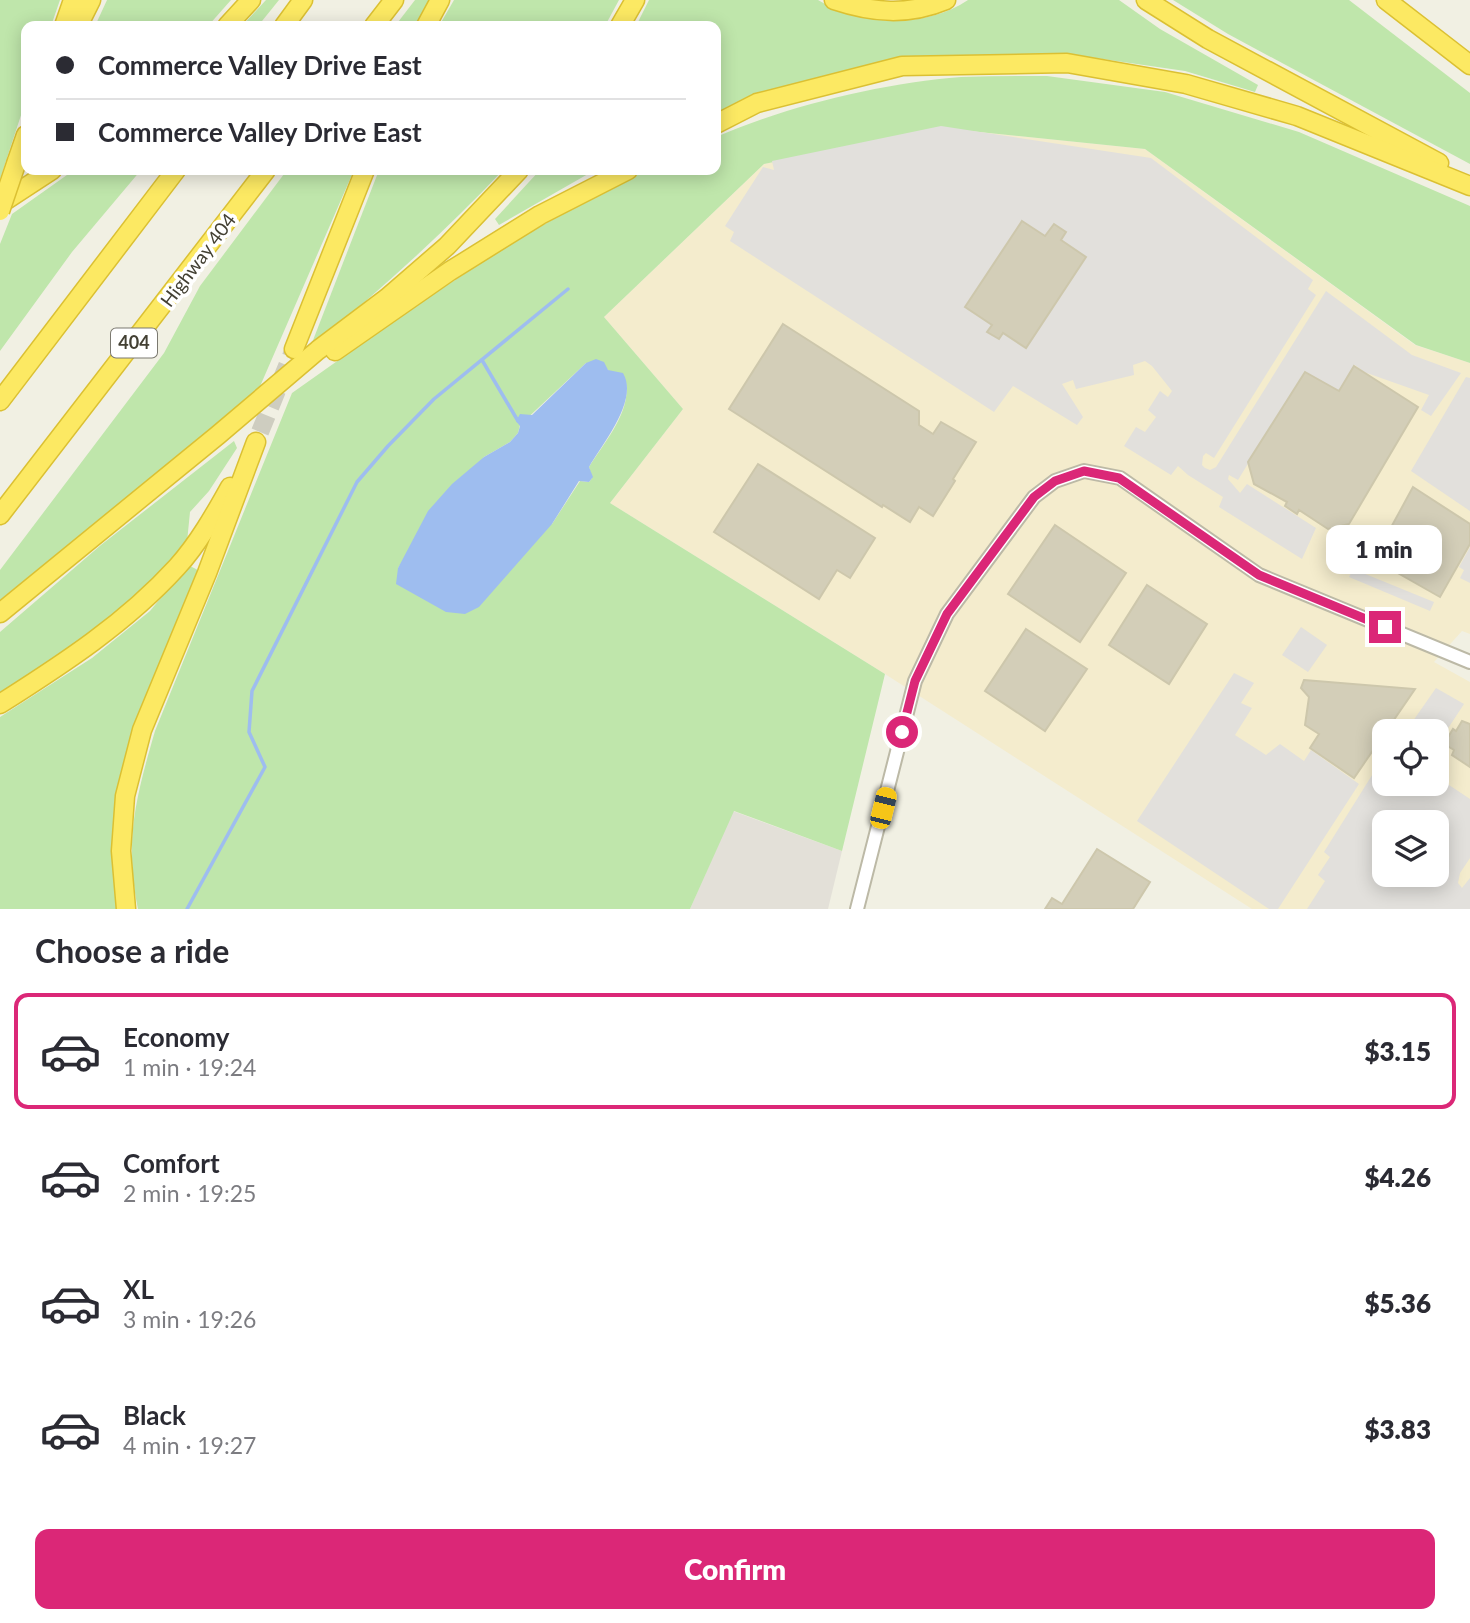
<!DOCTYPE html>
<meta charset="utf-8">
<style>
:root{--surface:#fff;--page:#f7f7f7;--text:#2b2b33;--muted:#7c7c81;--line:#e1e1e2;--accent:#db2777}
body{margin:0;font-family:Lato,sans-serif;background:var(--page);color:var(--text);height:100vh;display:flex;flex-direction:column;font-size:26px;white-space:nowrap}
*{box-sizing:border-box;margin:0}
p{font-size:23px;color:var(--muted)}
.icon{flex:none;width:38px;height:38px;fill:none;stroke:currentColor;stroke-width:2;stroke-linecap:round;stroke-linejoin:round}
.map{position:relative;height:909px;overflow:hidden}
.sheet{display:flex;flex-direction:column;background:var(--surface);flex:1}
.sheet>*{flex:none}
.hud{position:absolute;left:21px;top:21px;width:700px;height:154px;border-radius:14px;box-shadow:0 4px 18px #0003;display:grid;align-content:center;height:154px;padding:0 35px;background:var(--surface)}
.fabs{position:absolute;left:1372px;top:719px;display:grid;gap:14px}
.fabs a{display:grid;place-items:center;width:77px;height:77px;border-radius:14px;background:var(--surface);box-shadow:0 4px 18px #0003;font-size:35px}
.end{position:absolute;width:32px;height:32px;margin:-16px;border:9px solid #db2777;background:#fff;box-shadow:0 0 0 4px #fff}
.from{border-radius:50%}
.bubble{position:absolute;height:49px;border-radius:14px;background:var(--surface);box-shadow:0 4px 18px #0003;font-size:23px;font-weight:800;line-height:49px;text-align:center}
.car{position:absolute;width:21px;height:42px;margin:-21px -10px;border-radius:9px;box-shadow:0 0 5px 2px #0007;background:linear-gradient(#f5c518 24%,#345 0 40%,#f5c518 0 76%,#345 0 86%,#f5c518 0)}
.hud b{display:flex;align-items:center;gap:24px;height:66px;font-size:26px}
.hud b+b{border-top:2px solid var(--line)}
.hud i{width:18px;height:18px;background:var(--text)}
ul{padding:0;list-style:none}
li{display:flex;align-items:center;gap:21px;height:116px;margin:0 14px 10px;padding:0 21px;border:4px solid transparent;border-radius:14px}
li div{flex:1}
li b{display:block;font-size:26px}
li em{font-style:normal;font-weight:800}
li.on{border-color:var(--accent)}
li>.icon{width:63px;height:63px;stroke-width:1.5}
h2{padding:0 35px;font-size:32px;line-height:84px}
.primary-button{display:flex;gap:14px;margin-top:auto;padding:14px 35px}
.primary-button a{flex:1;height:80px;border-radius:14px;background:var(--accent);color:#fff;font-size:28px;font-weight:800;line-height:80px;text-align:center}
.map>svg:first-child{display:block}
.commercial{fill:#f4eccd;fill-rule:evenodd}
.industrial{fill:#e3e0d8}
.green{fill:#bfe6ab;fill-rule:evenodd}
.parking{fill:#e2e0dc;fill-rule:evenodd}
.water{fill:#9ebdef}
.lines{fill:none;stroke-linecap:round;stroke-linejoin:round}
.stream{stroke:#9ebdef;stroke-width:3.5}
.building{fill:#d3ceb8;stroke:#cdc7ac;stroke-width:2}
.motorway-tunnel{stroke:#cecdc0;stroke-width:18;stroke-dasharray:18 9;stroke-linecap:butt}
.tertiary-casing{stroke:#bcb9a6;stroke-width:16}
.motorway-casing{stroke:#dbc033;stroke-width:21}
.tertiary{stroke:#fff;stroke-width:12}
.motorway{stroke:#fce963;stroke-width:18}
.motorway-bridge-casing{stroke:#dbc033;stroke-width:21;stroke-linecap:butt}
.motorway-bridge{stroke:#fce963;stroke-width:18}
.route{stroke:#db2777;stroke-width:9}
.labels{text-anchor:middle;stroke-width:7;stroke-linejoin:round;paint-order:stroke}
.shield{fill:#fff;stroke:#7b7970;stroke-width:2}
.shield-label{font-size:18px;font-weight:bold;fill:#434033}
.street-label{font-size:19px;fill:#434033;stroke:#fff}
</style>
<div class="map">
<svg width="1470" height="909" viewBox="0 0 1470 909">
<rect width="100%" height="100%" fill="#f1f0e3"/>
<path class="commercial" d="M 940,128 L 1145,149 L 1415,345 L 1470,363 L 1470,634 L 1462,631 L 1434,662 L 1470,682 L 1470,909 L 1252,909 L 885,674 L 610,503 L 683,409 L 604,317 L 764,164 ZM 1384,732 L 1437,732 L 1437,784 L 1384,784 ZM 1384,822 L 1437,822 L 1437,875 L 1384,875 Z"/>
<polygon class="industrial" points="733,811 842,851 828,909 690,909"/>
<g class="green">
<polygon points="0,0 60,0 51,26 26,26 26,100 0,179"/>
<polygon points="107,0 231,0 208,26 95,26"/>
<polygon points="266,0 279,0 258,26 242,26"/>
<polygon points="415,0 432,0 418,26 395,26"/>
<polygon points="454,0 619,0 605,26 439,26"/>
<path d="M 649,0 L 818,0 C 861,26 925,29 968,0 L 1119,0 L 1160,29 L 1258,85 L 1255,92 L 1185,71 L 1061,53 L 915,61 L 828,76 L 716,112 L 716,26 L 636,26 Z"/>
<polygon points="1173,0 1349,0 1470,93 1470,164 1228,34"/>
<path d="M 1047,76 L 1165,92 L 1299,132 L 1470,206 L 1470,363 L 1416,345 L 1145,149 L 940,128 L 764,164 L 604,317 L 683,409 L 610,503 L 885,674 L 842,851 L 734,811 L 690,909 L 138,909 C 124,840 136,797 155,731 L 292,393 L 415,306 L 512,243 L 639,170 L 716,170 L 716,137 C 787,106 883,83 961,77 C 990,76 1019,76 1047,76 ZM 586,363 L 608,370 L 626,383 C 631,412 604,443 589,467 L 592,478 L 589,482 L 580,481 L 552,524 L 398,568 L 409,551 L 484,457 L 510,442 L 518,433 L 520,425 Z"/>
<polygon points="74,170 141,170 72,252 0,351 0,244 12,214"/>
<polygon points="287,170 354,170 258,391 0,600 0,570 164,353 200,286"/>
<path d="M 379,170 L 503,170 C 443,234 378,292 310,348 Z"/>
<polygon points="540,170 595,170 499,225 495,219"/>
<polygon points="234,441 237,448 209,491 190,512 187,542 147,589 84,643 0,697 0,632 101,545"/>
<polygon points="188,565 200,571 145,708 119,782 112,851 120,909 0,909 0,717 92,658 150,611"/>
</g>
<g class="parking">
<polygon points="941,126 1151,158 1313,280 1308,289 1316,295 1214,458 1206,453 1203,456 1202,465 1205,468 1210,470 1216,467 1326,291 1412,355 1461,373 1431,416 1421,410 1429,395 1364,372 1355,365 1339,391 1303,374 1238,480 1229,475 1228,479 1240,493 1247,484 1316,528 1302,559 1219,507 1223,497 1188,475 1178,466 1171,475 1124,446 1136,427 1145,432 1156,417 1148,410 1160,391 1168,397 1172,391 1152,366 1145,361 1133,365 1134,375 1076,389 1073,380 1062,384 1083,417 1077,425 1013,386 994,412 730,241 734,232 725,226 763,167 774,170 772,161"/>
<polygon points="1466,377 1470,378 1470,511 1411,471"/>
<polygon points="1470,547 1470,583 1460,578 1464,570 1459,567"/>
<polygon points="1353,569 1434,602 1430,611 1349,577"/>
<polygon points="1301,627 1327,645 1308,672 1282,655"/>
<polygon points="1234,673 1254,683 1241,703 1252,708 1235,735 1266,755 1280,744 1304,761 1311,750 1359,784 1278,909 1269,909 1137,821"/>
<polygon points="1436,688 1464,704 1437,745 1437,732 1406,731"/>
<path d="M 1384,756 L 1384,784 L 1437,784 L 1437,777 L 1470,799 L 1470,858 L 1460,873 L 1458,883 L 1462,888 L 1470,878 L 1470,909 L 1307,909 L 1325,881 L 1318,875 L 1330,857 L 1324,852 ZM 1384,822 L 1437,822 L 1437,875 L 1384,875 Z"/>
</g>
<path class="water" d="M 596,359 L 604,362 L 608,370 L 623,373 C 639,400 603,443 589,467 L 593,477 L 589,482 L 579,481 L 552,524 L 479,607 L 465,614 L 446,612 L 396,584 L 398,568 L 428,511 L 452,484 L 484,457 L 510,442 L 518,433 L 520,426 L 516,421 L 520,414 L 532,415 L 586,363 Z"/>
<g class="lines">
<g class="stream">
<polyline points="482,360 518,421"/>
<polyline points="187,909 265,767 249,732 252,691 357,482 388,446 434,399 568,289"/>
</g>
</g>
<g class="building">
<polygon points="1022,221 1045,236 1054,224 1066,232 1061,240 1086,257 1026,348 1003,333 999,339 987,332 992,325 965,307"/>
<polygon points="783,324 919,411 919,425 933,434 941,422 976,442 953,479 955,481 933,516 919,507 910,522 883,505 882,507 729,409"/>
<polygon points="1354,366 1418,407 1349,524 1328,529 1299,510 1297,514 1285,506 1287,502 1254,484 1248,462 1305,372 1339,391"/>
<polygon points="758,464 875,538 850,578 837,570 819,599 714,532"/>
<polygon points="1413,487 1470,524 1470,544 1440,597 1398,573 1388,533"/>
<polygon points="1055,525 1126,573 1080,642 1008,594"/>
<polygon points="1147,585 1207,624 1169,684 1109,645"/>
<polygon points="1026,629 1087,669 1045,731 985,691"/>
<polygon points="1304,680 1415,689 1354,778 1310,748 1319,734 1305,725 1309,697 1301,688"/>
<polygon points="1462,721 1470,724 1470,767 1452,755 1454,750 1444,744 1453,729 1456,731"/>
<polygon points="1097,849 1150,882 1133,909 1045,909 1052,898 1062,904"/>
</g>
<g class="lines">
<polyline class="motorway-tunnel" points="260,432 294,349"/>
<g class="tertiary-casing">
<polyline id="tertiary" points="857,909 915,681 947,614 1034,497 1055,481 1084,471 1120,478 1259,575 1470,662"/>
</g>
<g class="motorway-casing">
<g id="motorway">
<path d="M 834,0 C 873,13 908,16 946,0"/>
<polyline points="1146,0 1208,39 1439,163"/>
<polyline points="1386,0 1470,65"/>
<polyline points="64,26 73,0"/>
<polyline points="78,26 91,0"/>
<polyline points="227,26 251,0"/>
<polyline points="284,26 303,0"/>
<polyline points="374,26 394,0"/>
<polyline points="426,26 440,0"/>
<polyline points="620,26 635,0"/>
<polyline points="716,124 757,103 902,66 1067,63 1186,84 1297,116 1470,186"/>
<polyline points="17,161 26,135"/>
<polyline points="0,204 52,170"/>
<polyline points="294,349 365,170"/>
<polyline points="335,351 450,271 540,215 628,170"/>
<polyline points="0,401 176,170"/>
<polyline points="0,515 266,170"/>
<polyline points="0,613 218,435 318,350 387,298 447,246 519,170"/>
<path d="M 0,704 C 63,664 126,623 177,567 C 198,544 215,514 230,487"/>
<polyline points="126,909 121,851 125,796 142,730 207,573 256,442"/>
</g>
</g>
<use href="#tertiary" class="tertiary"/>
<use href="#motorway" class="motorway"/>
<g class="motorway-bridge-casing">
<polyline id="motorway-bridge" points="0,211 17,161"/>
</g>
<use href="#motorway-bridge" class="motorway-bridge"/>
</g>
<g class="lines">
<polyline class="route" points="902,732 915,681 947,614 1034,497 1055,481 1084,471 1119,478 1259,575 1385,627"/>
</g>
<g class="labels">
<rect class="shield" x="111" y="328.5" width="46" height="29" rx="5"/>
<g class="shield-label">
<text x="134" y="349">404</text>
</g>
<g class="street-label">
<text transform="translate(198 260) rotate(-53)" y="7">Highway 404</text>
</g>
</g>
</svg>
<div class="fabs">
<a><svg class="icon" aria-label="locate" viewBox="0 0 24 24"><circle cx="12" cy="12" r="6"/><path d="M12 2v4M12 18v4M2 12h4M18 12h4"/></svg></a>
<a><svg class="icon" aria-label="layers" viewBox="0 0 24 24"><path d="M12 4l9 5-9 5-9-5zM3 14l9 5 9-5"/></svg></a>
</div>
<i class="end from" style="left:902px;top:732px"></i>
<i class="end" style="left:1385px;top:627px"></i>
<div class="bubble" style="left:1326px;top:525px;width:116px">1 min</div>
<i class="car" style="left:883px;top:808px;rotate:14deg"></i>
<div class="hud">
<b><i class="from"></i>Commerce Valley Drive East</b>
<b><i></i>Commerce Valley Drive East</b>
</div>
</div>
<section class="sheet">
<h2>Choose a ride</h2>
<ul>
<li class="on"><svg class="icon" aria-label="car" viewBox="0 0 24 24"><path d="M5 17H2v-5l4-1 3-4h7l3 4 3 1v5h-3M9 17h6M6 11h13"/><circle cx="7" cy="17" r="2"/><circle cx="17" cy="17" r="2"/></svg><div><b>Economy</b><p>1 min · 19:24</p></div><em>$3.15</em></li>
<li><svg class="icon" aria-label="car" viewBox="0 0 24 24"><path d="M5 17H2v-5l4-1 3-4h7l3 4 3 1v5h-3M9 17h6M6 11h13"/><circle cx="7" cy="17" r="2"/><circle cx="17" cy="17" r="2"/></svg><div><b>Comfort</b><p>2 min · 19:25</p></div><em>$4.26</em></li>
<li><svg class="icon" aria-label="car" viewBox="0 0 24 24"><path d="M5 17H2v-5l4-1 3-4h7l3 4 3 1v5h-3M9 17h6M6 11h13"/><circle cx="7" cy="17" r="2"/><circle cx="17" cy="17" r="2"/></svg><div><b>XL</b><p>3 min · 19:26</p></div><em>$5.36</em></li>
<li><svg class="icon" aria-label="car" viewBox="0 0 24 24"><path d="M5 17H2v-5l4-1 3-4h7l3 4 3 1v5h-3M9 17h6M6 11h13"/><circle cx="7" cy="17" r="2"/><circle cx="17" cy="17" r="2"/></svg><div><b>Black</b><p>4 min · 19:27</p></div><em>$3.83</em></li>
</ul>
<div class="primary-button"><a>Confirm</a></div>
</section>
